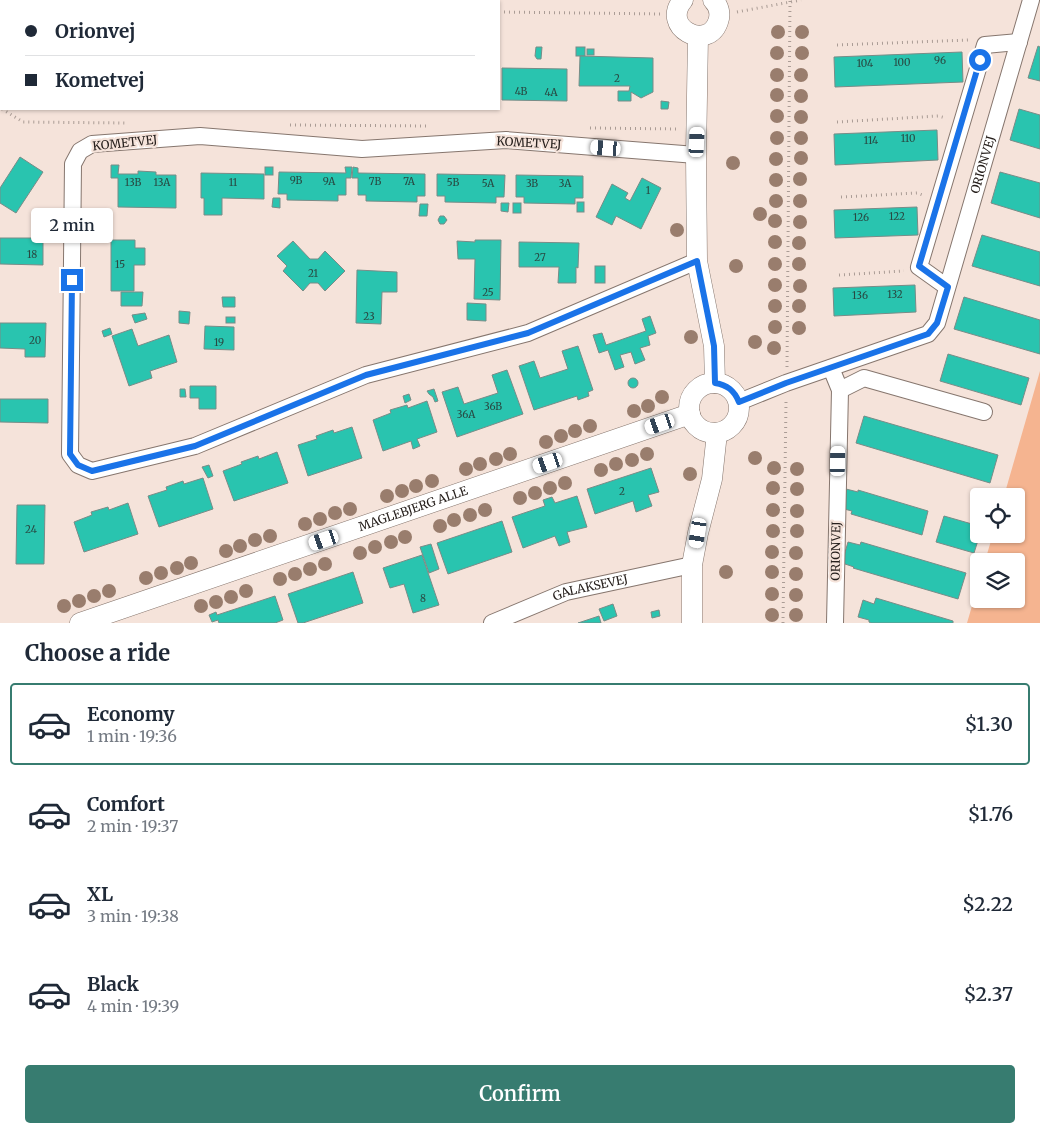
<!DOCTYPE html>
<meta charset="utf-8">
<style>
:root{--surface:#fff;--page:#f2f2f3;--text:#1f2937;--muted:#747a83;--line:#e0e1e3;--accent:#377c70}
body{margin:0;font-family:Merriweather,serif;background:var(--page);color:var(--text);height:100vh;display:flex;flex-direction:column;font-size:19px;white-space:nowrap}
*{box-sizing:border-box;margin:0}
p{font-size:16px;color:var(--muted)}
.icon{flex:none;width:28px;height:28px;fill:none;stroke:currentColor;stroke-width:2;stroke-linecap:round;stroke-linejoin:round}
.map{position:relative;height:623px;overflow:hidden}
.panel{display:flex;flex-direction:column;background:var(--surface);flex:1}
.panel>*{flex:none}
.top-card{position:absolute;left:0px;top:0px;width:500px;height:110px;box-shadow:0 1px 4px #0004;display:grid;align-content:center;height:110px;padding:0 25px;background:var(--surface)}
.buttons{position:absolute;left:970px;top:488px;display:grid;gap:10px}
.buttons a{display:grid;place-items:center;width:55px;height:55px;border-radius:5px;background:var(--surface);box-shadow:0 1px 4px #0004;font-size:25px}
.end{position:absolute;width:22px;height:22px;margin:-11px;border:6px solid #1a73e8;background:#fff;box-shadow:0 0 0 2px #fff}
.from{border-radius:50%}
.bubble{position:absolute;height:35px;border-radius:5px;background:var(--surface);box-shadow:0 1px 4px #0004;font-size:16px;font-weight:600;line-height:35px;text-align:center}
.car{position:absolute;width:15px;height:30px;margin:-15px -8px;border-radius:6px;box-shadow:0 0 4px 1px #0007;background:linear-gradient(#fff 24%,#345 0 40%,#fff 0 76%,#345 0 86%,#fff 0)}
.top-card b{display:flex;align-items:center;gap:18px;height:48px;font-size:19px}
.top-card b+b{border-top:1px solid var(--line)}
.top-card i{width:12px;height:12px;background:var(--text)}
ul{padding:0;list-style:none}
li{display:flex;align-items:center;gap:15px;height:82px;margin:0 10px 8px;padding:0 15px;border:2px solid transparent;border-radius:5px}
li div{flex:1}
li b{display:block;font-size:19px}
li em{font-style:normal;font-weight:600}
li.active{border-color:var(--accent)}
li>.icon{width:45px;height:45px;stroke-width:1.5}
h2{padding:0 25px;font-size:22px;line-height:60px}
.button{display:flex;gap:10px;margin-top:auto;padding:10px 25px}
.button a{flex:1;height:58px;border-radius:5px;background:var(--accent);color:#fff;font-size:20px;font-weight:600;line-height:58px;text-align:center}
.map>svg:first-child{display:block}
.green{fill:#f5b490}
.building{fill:#29c4af;stroke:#788c87}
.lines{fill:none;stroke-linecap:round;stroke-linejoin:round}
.minor-casing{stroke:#86766e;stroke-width:18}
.tertiary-casing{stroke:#86766e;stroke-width:21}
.path{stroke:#aa9c95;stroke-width:3;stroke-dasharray:1 4;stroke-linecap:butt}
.minor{stroke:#fff;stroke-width:16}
.tertiary{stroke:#fff;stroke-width:20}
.tree{fill:#997d6d}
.route{stroke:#1a73e8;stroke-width:6}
.labels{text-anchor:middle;stroke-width:4.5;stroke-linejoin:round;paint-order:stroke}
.number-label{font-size:10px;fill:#284942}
.street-label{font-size:12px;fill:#27201d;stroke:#f5e3da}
</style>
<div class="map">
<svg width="1040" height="623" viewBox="0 0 1040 623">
<rect width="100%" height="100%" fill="#f5e3da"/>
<polygon class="green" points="1040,371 1040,623 967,623 979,582 979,599 1016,599 1016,561 985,561 993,534 1016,534 1016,496 1004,496"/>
<g class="building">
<polygon points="1038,46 1040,47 1040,81 1028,78"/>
<polygon points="536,47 542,47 541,59 537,59 535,56"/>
<rect x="576" y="47" width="9" height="9"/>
<rect x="587" y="49" width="7" height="6"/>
<polygon points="962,52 963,82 835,87 834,57"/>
<polygon points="580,56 653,58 653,92 641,98 631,92 631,101 618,101 618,91 629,91 630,86 579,86"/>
<polygon points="502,68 567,69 567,101 502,100"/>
<polygon points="661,101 669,102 668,109 661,109"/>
<polygon points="1019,109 1040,115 1040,149 1010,140"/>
<polygon points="937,130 938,160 835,165 834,134"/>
<polygon points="20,157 43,172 16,213 0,203 0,188"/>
<polygon points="111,165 119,165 118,174 138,174 138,171 156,172 156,175 176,175 176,208 118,207 118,178 111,178"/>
<rect x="265" y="167" width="8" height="8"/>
<polygon points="345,167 352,167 351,178 346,178 346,195 338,195 338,201 287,200 287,194 278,194 279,172 346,173"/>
<polygon points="353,167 358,168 358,173 425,174 425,196 417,196 417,202 366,201 366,195 358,195 358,178 352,178"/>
<polygon points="1000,172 1040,183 1040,218 991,203"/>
<polygon points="201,173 264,174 264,199 222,198 222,215 204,215 204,198 201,198"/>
<polygon points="437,174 505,175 504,197 496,197 496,203 445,202 445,196 437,196"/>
<polygon points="516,175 583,176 583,198 575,198 575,204 524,203 524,197 516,197"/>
<polygon points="642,178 661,188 641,229 616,216 612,225 596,217 612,184 628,193 625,198 630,201"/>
<polygon points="273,198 280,198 280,208 272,207"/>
<rect x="577" y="202" width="7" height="10"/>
<polygon points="501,203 509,203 508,212 501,211"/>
<rect x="513" y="203" width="8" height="10"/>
<polygon points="420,204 428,204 427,216 419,216"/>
<polygon points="917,207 918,235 835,238 834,210"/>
<polygon points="440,216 444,216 447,220 444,224 440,224 438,220"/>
<polygon points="982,235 1040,252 1040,286 972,266"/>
<polygon points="0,238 43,238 43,265 0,264"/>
<polygon points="111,240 135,240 135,248 145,248 145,265 134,265 134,291 111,291"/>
<polygon points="475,240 501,240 500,300 474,299 475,259 458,259 457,241 475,242"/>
<polygon points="293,241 310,259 318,259 325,251 345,271 325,291 318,283 310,283 303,291 283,271 287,266 277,256"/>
<polygon points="519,242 579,243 578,268 576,267 576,283 558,283 559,267 519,267"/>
<rect x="595" y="266" width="10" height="17"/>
<polygon points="357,270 397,272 397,292 382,292 381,324 356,323"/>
<polygon points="915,285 916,312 834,316 833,288"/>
<polygon points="121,292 143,292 142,306 121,306"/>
<polygon points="222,297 235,297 235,307 223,307"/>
<polygon points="964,297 1040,320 1040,354 954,329"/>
<polygon points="467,303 486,304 486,321 467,320"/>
<polygon points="179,311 190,312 189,324 179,323"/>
<polygon points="145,313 147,319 135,323 132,315"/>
<polygon points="650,316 656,333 648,336 650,345 640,348 645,360 635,364 631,352 620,355 624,367 615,370 608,350 599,353 593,335 602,333 606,345 646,331 642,319"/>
<rect x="226" y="317" width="9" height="6"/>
<polygon points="0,323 46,323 45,357 25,357 25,349 0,348"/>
<polygon points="205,326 234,327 234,350 204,349"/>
<polygon points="110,328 112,334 104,337 102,331"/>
<polygon points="132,329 138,346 169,335 177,362 150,371 152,378 129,386 112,336"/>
<polygon points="578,346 593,390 588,392 589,396 578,400 577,396 534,410 519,366 534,361 540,378 568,369 562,351"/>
<polygon points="948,354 1029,378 1021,405 940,381"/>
<polygon points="507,370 523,414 457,437 442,392 458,387 464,404 498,393 492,375"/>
<circle cx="633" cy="383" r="5"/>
<polygon points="190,386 216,386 216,409 199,409 199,398 190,398"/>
<polygon points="180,389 185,389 186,397 180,397"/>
<polygon points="434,389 438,401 435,402 433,397 429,394 427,391"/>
<polygon points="409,394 411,400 405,403 403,396"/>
<polygon points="0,399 48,399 48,423 0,422"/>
<polygon points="427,401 437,432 417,439 420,446 413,449 411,441 383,451 373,420 391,413 390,410 407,405 408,408"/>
<polygon points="864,416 998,455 990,483 856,443"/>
<polygon points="352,427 362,458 308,476 298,445 317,439 316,436 333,430 334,433"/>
<polygon points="277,452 288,483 234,501 223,471 242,464 241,462 258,456 259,459"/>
<polygon points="209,465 213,476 208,478 202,467"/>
<polygon points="651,468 659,492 648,495 652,506 636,512 633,501 595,514 587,489"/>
<polygon points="203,478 213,509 159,527 148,496 167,490 166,487 183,481 184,484"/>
<polygon points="846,489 858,492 858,490 928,511 922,535 851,514 852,511 840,508"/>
<polygon points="577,496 587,527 567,532 570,542 559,546 555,536 523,548 512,517 545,506 543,500 552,497 555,503"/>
<polygon points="128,503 138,534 84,552 74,522 92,515 91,512 108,507 109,510"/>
<polygon points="17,505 45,505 44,564 16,564"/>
<polygon points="944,516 979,526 980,534 974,553 936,542"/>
<polygon points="502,521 512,552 448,574 437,543"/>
<polygon points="848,542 860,545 861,542 966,573 958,599 853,568 854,567 842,563"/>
<polygon points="431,544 439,569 429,573 420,547"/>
<polygon points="422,555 439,605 413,613 404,584 390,588 383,568"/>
<polygon points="353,572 363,603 303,623 298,623 288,594"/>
<polygon points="275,596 283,620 275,623 219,623 218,620 212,622 209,615 216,612 217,615"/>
<polygon points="876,598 953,621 953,623 871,623 869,622 869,620 858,617 863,600 874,604"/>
<polygon points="613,604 617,616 604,621 599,609"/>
<polygon points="659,610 660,616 652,618 651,612"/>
<polygon points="599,616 601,623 578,623"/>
</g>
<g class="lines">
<g class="minor-casing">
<g id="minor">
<polyline points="696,155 506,140 362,149 200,136 92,144 80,151 73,164 70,454 78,465 92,471 195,446 366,375 528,333 697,261"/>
<polyline points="947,287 919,267 985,45 1019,42"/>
<polyline points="831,368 840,390 835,623"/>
<polyline points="840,390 864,378 984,412"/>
<path id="s1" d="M 739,402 L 786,383 L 928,334 L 937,323 L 1031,0"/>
<path id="s2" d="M 492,623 L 566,592 L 692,565"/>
</g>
</g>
<g class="tertiary-casing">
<g id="tertiary">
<path d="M 683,0 C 660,27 707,52 718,22 C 721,14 719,6 713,0"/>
<polyline points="698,36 696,155 697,261 714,346 715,383"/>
<circle cx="714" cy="408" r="25"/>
<path id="s3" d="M 80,623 L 690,414"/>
<polyline points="692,623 692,565 698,533 712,479 717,433"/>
</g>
</g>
<g class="path">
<polyline points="67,0 71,1"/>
<polyline points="53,1 54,0"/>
<polyline points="499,12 661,14"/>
<polyline points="737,12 801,0"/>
<polyline points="837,45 969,40"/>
<polyline points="0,108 1,106"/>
<polyline points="2,109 23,122 127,123"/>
<polyline points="837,122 938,116 946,118"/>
<polyline points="290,125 429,126"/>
<polyline points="590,128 679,129"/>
<polyline points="841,197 917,193 925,196"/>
<polyline points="839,275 904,271"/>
<polyline points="787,367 790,0"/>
<polyline points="783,623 786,401"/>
</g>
<use href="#minor" class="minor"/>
<use href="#tertiary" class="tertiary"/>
</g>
<g class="tree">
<circle cx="778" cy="32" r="7"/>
<circle cx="802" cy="32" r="7"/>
<circle cx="777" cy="53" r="7"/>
<circle cx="802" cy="53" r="7"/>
<circle cx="777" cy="75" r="7"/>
<circle cx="801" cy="75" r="7"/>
<circle cx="777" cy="95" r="7"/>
<circle cx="801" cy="96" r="7"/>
<circle cx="777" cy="116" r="7"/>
<circle cx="801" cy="117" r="7"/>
<circle cx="777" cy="138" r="7"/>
<circle cx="801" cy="138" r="7"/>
<circle cx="801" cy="158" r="7"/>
<circle cx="776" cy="159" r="7"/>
<circle cx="733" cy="163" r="7"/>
<circle cx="800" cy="179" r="7"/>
<circle cx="776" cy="180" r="7"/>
<circle cx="776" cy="201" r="7"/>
<circle cx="800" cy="201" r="7"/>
<circle cx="760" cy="214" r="7"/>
<circle cx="775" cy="221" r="7"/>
<circle cx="800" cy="222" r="7"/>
<circle cx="677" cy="230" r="7"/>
<circle cx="775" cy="242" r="7"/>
<circle cx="799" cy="243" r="7"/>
<circle cx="775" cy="264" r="7"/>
<circle cx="799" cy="264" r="7"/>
<circle cx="736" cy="266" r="7"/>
<circle cx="775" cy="285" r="7"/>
<circle cx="800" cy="286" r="7"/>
<circle cx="775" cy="306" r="7"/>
<circle cx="799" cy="306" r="7"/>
<circle cx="775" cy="327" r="7"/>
<circle cx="799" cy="328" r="7"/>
<circle cx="691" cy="337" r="7"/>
<circle cx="755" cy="342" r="7"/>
<circle cx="774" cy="348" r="7"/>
<circle cx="662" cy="397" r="7"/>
<circle cx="648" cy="406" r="7"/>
<circle cx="634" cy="411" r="7"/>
<circle cx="590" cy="426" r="7"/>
<circle cx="575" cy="431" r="7"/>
<circle cx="561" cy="436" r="7"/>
<circle cx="546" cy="442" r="7"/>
<circle cx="510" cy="454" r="7"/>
<circle cx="647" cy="454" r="7"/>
<circle cx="755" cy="458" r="7"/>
<circle cx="496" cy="459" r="7"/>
<circle cx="632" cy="460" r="7"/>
<circle cx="480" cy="464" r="7"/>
<circle cx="616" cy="464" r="7"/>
<circle cx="774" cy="468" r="7"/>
<circle cx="466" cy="469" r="7"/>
<circle cx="797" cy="469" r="7"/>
<circle cx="601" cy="470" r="7"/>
<circle cx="690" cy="474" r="7"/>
<circle cx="432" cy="481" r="7"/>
<circle cx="565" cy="483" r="7"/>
<circle cx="416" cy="486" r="7"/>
<circle cx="550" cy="488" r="7"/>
<circle cx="773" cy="488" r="7"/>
<circle cx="797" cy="489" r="7"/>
<circle cx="402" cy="491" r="7"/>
<circle cx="535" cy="493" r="7"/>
<circle cx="387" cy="496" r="7"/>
<circle cx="520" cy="498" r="7"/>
<circle cx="350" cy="509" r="7"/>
<circle cx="485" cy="510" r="7"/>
<circle cx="773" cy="510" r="7"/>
<circle cx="797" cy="511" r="7"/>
<circle cx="335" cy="513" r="7"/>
<circle cx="470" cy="515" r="7"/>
<circle cx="320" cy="519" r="7"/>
<circle cx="454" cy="520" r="7"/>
<circle cx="305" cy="524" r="7"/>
<circle cx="440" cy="526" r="7"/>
<circle cx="773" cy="531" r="7"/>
<circle cx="797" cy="531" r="7"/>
<circle cx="270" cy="536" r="7"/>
<circle cx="405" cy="537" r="7"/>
<circle cx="255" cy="540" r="7"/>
<circle cx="391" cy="542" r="7"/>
<circle cx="240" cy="546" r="7"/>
<circle cx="375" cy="547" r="7"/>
<circle cx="226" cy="551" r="7"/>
<circle cx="772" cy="552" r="7"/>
<circle cx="360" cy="553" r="7"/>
<circle cx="796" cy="553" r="7"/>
<circle cx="191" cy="563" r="7"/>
<circle cx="325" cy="564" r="7"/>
<circle cx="177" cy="568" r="7"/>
<circle cx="310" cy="569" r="7"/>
<circle cx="726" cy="572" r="7"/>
<circle cx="772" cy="572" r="7"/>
<circle cx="161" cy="573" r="7"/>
<circle cx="295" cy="574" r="7"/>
<circle cx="796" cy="574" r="7"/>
<circle cx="146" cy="578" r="7"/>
<circle cx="280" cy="579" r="7"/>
<circle cx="109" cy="591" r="7"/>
<circle cx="246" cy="591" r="7"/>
<circle cx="772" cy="594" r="7"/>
<circle cx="796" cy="595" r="7"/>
<circle cx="94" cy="596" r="7"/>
<circle cx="231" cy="597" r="7"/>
<circle cx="79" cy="601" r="7"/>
<circle cx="216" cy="602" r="7"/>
<circle cx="64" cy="606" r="7"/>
<circle cx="201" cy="606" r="7"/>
<circle cx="772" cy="615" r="7"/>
<circle cx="796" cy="615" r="7"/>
</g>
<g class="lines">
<path class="route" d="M 72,280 L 70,454 L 78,465 L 92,471 L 195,446 L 366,375 L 528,333 L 697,261 L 714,346 L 715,383 C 727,385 734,390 739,402 L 786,383 L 928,334 L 937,323 L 948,287 L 919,266 L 980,60"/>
</g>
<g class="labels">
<g class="number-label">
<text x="940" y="64">96</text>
<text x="902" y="66">100</text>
<text x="865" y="67">104</text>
<text x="617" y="82">2</text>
<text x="521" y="95">4B</text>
<text x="551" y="96">4A</text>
<text x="908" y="142">110</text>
<text x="871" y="144">114</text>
<text x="296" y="184">9B</text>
<text x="329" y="185">9A</text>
<text x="375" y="185">7B</text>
<text x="409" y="185">7A</text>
<text x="133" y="186">13B</text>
<text x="162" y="186">13A</text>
<text x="233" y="186">11</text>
<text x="453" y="186">5B</text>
<text x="488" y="187">5A</text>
<text x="532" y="187">3B</text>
<text x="565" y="187">3A</text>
<text x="648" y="194">1</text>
<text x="897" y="220">122</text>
<text x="861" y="221">126</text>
<text x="32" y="258">18</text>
<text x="540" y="261">27</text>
<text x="120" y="268">15</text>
<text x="313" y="277">21</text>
<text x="488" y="296">25</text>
<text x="895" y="298">132</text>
<text x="860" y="299">136</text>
<text x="369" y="320">23</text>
<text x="35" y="344">20</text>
<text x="219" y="346">19</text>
<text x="493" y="410">36B</text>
<text x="466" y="418">36A</text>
<text x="622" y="495">2</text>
<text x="31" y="533">24</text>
<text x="423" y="602">8</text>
</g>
<g class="street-label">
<text transform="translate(125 143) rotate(-6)" y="4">KOMETVEJ</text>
<text transform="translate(529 143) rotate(3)" y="4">KOMETVEJ</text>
<text dy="4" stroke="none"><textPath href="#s1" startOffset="380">ORIONVEJ</textPath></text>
<text dy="4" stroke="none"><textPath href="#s3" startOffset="352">MAGLEBJERG ALLE</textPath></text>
<text transform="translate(836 551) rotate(-89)" y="4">ORIONVEJ</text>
<text dy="4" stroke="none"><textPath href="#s2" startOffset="105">GALAKSEVEJ</textPath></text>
</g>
</g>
</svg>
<div class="buttons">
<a><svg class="icon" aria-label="locate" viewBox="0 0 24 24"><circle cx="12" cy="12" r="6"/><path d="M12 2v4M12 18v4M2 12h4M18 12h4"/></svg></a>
<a><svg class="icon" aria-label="layers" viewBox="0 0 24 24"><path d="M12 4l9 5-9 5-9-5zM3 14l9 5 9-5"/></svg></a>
</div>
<i class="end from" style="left:980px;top:60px"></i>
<i class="end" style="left:72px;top:280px"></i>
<div class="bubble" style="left:31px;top:208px;width:82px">2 min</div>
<i class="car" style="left:697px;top:142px;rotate:3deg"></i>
<i class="car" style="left:606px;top:148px;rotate:274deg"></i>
<i class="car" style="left:660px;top:424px;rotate:251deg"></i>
<i class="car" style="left:838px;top:461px;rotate:1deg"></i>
<i class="car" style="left:548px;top:463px;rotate:251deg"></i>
<i class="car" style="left:698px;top:533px;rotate:189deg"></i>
<i class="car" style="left:324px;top:540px;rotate:251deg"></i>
<div class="top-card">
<b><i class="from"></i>Orionvej</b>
<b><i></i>Kometvej</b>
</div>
</div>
<section class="panel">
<h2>Choose a ride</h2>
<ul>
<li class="active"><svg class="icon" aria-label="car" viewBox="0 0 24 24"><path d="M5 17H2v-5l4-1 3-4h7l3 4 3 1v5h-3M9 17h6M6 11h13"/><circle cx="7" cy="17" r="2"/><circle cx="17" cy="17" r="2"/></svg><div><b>Economy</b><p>1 min · 19:36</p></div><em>$1.30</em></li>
<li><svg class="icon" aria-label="car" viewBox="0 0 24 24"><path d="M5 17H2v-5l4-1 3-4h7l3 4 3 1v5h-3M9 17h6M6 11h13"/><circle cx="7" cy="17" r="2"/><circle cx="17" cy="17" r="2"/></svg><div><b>Comfort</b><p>2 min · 19:37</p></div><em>$1.76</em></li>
<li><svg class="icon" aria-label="car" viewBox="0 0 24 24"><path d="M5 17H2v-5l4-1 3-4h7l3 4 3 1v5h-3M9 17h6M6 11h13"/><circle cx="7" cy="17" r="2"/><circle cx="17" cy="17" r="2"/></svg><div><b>XL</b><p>3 min · 19:38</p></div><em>$2.22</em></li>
<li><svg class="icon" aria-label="car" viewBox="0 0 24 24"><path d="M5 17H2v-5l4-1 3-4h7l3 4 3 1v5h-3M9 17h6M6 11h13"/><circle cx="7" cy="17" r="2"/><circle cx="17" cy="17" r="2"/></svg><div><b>Black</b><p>4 min · 19:39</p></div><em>$2.37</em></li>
</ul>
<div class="button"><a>Confirm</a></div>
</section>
